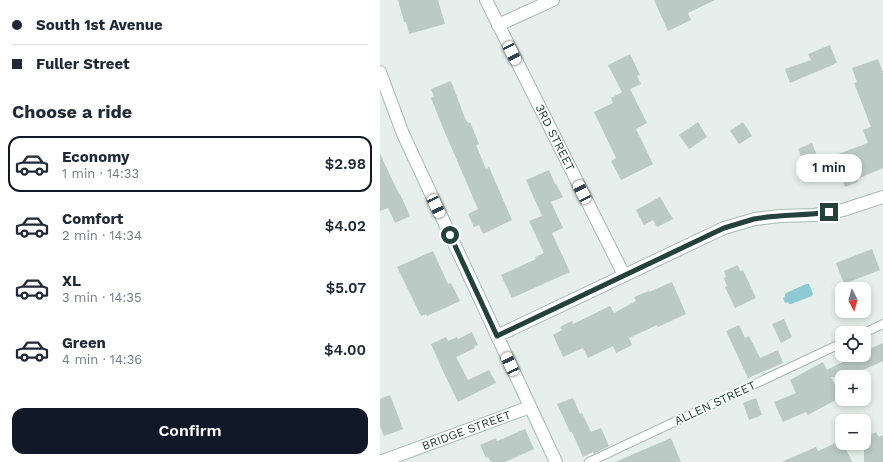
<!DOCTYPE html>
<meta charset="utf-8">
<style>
:root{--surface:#fff;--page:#f2f2f3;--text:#1f2937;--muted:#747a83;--line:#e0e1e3;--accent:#111827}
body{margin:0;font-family:"Work Sans",sans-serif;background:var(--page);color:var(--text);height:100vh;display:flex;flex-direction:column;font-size:15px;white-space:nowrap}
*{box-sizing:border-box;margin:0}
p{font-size:13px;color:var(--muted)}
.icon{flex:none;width:22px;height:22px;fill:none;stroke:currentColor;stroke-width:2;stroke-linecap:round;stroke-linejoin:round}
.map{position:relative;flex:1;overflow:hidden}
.panel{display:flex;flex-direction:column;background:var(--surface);width:380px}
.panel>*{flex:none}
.top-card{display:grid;align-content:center;height:88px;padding:0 12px;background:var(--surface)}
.needle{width:26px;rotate:174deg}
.tools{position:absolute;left:455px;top:282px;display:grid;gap:8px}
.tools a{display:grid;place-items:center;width:36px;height:36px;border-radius:8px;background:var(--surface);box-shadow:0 2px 6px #0003;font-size:20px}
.end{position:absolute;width:18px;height:18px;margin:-9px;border:5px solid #24423a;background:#fff;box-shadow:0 0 0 2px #fff}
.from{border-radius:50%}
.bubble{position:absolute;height:28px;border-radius:12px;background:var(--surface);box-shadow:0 2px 6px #0003;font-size:13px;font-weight:600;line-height:28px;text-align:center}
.car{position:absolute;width:12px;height:24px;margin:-12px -6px;border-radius:5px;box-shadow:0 0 3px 1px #0007;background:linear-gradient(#fff 24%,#345 0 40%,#fff 0 76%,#345 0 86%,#fff 0)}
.top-card b{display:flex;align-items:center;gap:14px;height:38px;font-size:15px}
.top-card b+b{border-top:1px solid var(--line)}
.top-card i{width:10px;height:10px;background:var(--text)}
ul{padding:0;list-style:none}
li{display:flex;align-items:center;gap:12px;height:56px;margin:0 8px 6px;padding:0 4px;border:2px solid transparent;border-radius:12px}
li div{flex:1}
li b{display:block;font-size:15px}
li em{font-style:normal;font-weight:600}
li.current{border-color:var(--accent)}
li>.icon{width:36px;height:36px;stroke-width:1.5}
h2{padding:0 12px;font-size:18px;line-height:48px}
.button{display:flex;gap:8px;margin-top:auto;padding:8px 12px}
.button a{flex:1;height:46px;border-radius:12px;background:var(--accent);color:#fff;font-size:16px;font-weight:600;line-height:46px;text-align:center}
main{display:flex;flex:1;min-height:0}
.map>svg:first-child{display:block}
.water{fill:#8ec9d4}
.building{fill:#bbcac4}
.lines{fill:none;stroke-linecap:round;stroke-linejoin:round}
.service-casing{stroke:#a8b8b2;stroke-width:10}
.minor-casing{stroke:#a8b8b2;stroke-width:14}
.secondary-casing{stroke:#a4bbb3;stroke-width:14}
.service{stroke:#fff;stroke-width:8}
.minor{stroke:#fff;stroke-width:12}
.secondary{stroke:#fff;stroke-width:12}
.route{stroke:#24423a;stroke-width:5}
.labels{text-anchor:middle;stroke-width:3.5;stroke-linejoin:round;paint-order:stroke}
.street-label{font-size:12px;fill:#24423a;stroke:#f7fbf9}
</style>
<main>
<section class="panel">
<div class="top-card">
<b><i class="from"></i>South 1st Avenue</b>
<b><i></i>Fuller Street</b>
</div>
<h2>Choose a ride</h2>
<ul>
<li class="current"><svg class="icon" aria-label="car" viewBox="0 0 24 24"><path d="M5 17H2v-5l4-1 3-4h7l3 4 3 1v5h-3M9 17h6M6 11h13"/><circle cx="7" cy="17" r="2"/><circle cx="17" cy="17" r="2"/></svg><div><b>Economy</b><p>1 min · 14:33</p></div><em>$2.98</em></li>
<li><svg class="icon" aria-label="car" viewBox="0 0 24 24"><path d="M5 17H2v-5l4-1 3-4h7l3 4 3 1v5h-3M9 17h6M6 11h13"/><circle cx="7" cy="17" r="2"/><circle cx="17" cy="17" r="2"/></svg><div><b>Comfort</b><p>2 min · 14:34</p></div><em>$4.02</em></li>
<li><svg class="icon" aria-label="car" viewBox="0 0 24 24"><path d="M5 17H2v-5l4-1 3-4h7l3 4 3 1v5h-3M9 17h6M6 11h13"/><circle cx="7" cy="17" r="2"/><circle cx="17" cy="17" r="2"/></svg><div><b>XL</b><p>3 min · 14:35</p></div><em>$5.07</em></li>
<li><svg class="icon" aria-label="car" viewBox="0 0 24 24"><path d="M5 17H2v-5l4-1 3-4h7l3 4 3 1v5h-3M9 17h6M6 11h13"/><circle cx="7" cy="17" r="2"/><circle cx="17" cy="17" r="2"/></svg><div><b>Green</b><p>4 min · 14:36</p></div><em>$4.00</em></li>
</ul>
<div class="button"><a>Confirm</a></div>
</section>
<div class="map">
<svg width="503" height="462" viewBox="0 0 503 462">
<rect width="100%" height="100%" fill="#e6efeb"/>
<polygon class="water" points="426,284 429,284 433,294 432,296 411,304 409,304 408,302 405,303 403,298 405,297 405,294 406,293"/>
<g class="building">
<polygon points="18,0 58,0 65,24 29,34 26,22 24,22"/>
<polygon points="274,0 335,0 308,13 311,20 288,31"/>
<polygon points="450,45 457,63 410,83 405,69 431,60 428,54"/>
<polygon points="250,54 260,75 257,76 261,84 250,89 267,123 256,129 273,164 241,180 231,161 236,158 214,112 233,103 231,98 242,92 228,65"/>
<polygon points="498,59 503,73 503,168 477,179 478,182 465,187 463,182 462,182 459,173 432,183 418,149 432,143 439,161 488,143 483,130 491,127 474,83 477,82 472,68"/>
<polygon points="71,81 85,118 88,123 90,122 99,144 96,145 106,169 109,167 132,220 103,234 99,225 94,227 88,214 98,209 63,128 51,98 54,97 51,89"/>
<polygon points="318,122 327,137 309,149 299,135"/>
<polygon points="363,122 372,136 359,144 350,131"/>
<polygon points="0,154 19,194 20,194 30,216 15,223 8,208 0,211"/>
<polygon points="169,170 175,184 176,184 183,197 171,202 183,228 172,233 190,272 132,298 121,275 156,259 155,257 164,253 149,221 162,216 146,180"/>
<polygon points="280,197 293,219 277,227 273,220 264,225 256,210"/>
<polygon points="492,249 500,270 464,284 456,263"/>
<polygon points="53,251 68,284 71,283 80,301 47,316 46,314 41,316 17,267"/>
<polygon points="358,265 360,271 363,270 376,298 355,308 345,287 347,286 344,278 346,277 344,271"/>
<polygon points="292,282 306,314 278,327 277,325 249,338 252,345 236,353 233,346 208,358 203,348 183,357 173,335 182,330 180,327 192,321 193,324 230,306 234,313 256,301 254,297 269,291 269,292"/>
<polygon points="404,319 412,337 401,343 392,324"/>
<polygon points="359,325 365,338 369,336 380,358 398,350 403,363 368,378 346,331"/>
<polygon points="92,332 98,345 94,346 95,348 76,357 88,380 109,370 116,383 78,402 61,367 51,344 66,337 68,341 77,337 78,339"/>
<polygon points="503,343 503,361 479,372 481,377 451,377 461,397 428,415 426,412 403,422 394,402 416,393 410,380 443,362 447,370 476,355 484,355 484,351"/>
<polygon points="10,395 23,429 4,436 0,426 0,399"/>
<polygon points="193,398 200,414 202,413 211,432 221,428 229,446 214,454 213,452 203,457 192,432 190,432 177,404"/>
<polygon points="376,398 382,415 369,420 363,403"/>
<polygon points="145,429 154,449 125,462 111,462 108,457 106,458 100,445 116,438 117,441"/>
<polygon points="496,432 499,437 503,435 503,462 484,462 484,438"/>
<polygon points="291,438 301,462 235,462"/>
<polygon points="462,440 462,443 463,443 472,462 401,462 436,447 438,451"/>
</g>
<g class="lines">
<g class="service-casing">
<g id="service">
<polyline points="484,333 503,324"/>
<polyline points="209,462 462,343"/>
</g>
</g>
<g class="minor-casing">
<g id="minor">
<path id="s1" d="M 106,0 L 244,275"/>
<polyline points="118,25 173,0"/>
<polyline points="117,336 344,228 375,219 400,216 435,215 463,210 503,197"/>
</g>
</g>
<g class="secondary-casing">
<g id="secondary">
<polyline points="0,72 23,134 176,462"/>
<path id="s2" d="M 0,462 L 150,407"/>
</g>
</g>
<use href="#service" class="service"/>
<use href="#minor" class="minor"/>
<use href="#secondary" class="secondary"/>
</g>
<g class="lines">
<path class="route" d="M 70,235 L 117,336 L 344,228 C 354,225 364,222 374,219 C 399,214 425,216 449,212"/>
</g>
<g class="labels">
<g class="street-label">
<text dy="4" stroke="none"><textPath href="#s1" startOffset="154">3RD STREET</textPath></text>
<text transform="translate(335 403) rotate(-25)" y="4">ALLEN STREET</text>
<text dy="4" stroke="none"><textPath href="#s2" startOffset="92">BRIDGE STREET</textPath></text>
</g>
</g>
</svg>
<div class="tools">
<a><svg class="needle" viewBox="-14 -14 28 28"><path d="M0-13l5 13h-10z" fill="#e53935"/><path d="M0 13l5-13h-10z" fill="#747a83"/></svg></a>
<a><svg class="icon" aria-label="locate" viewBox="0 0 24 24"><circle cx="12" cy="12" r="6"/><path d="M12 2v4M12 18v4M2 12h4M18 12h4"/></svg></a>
<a>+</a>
<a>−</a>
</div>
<i class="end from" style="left:70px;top:235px"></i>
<i class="end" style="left:449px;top:212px"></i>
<div class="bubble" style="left:416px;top:154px;width:66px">1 min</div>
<i class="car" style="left:132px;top:53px;rotate:153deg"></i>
<i class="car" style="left:202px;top:192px;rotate:333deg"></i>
<i class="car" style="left:56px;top:206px;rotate:155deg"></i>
<i class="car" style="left:130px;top:364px;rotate:335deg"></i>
</div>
</main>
